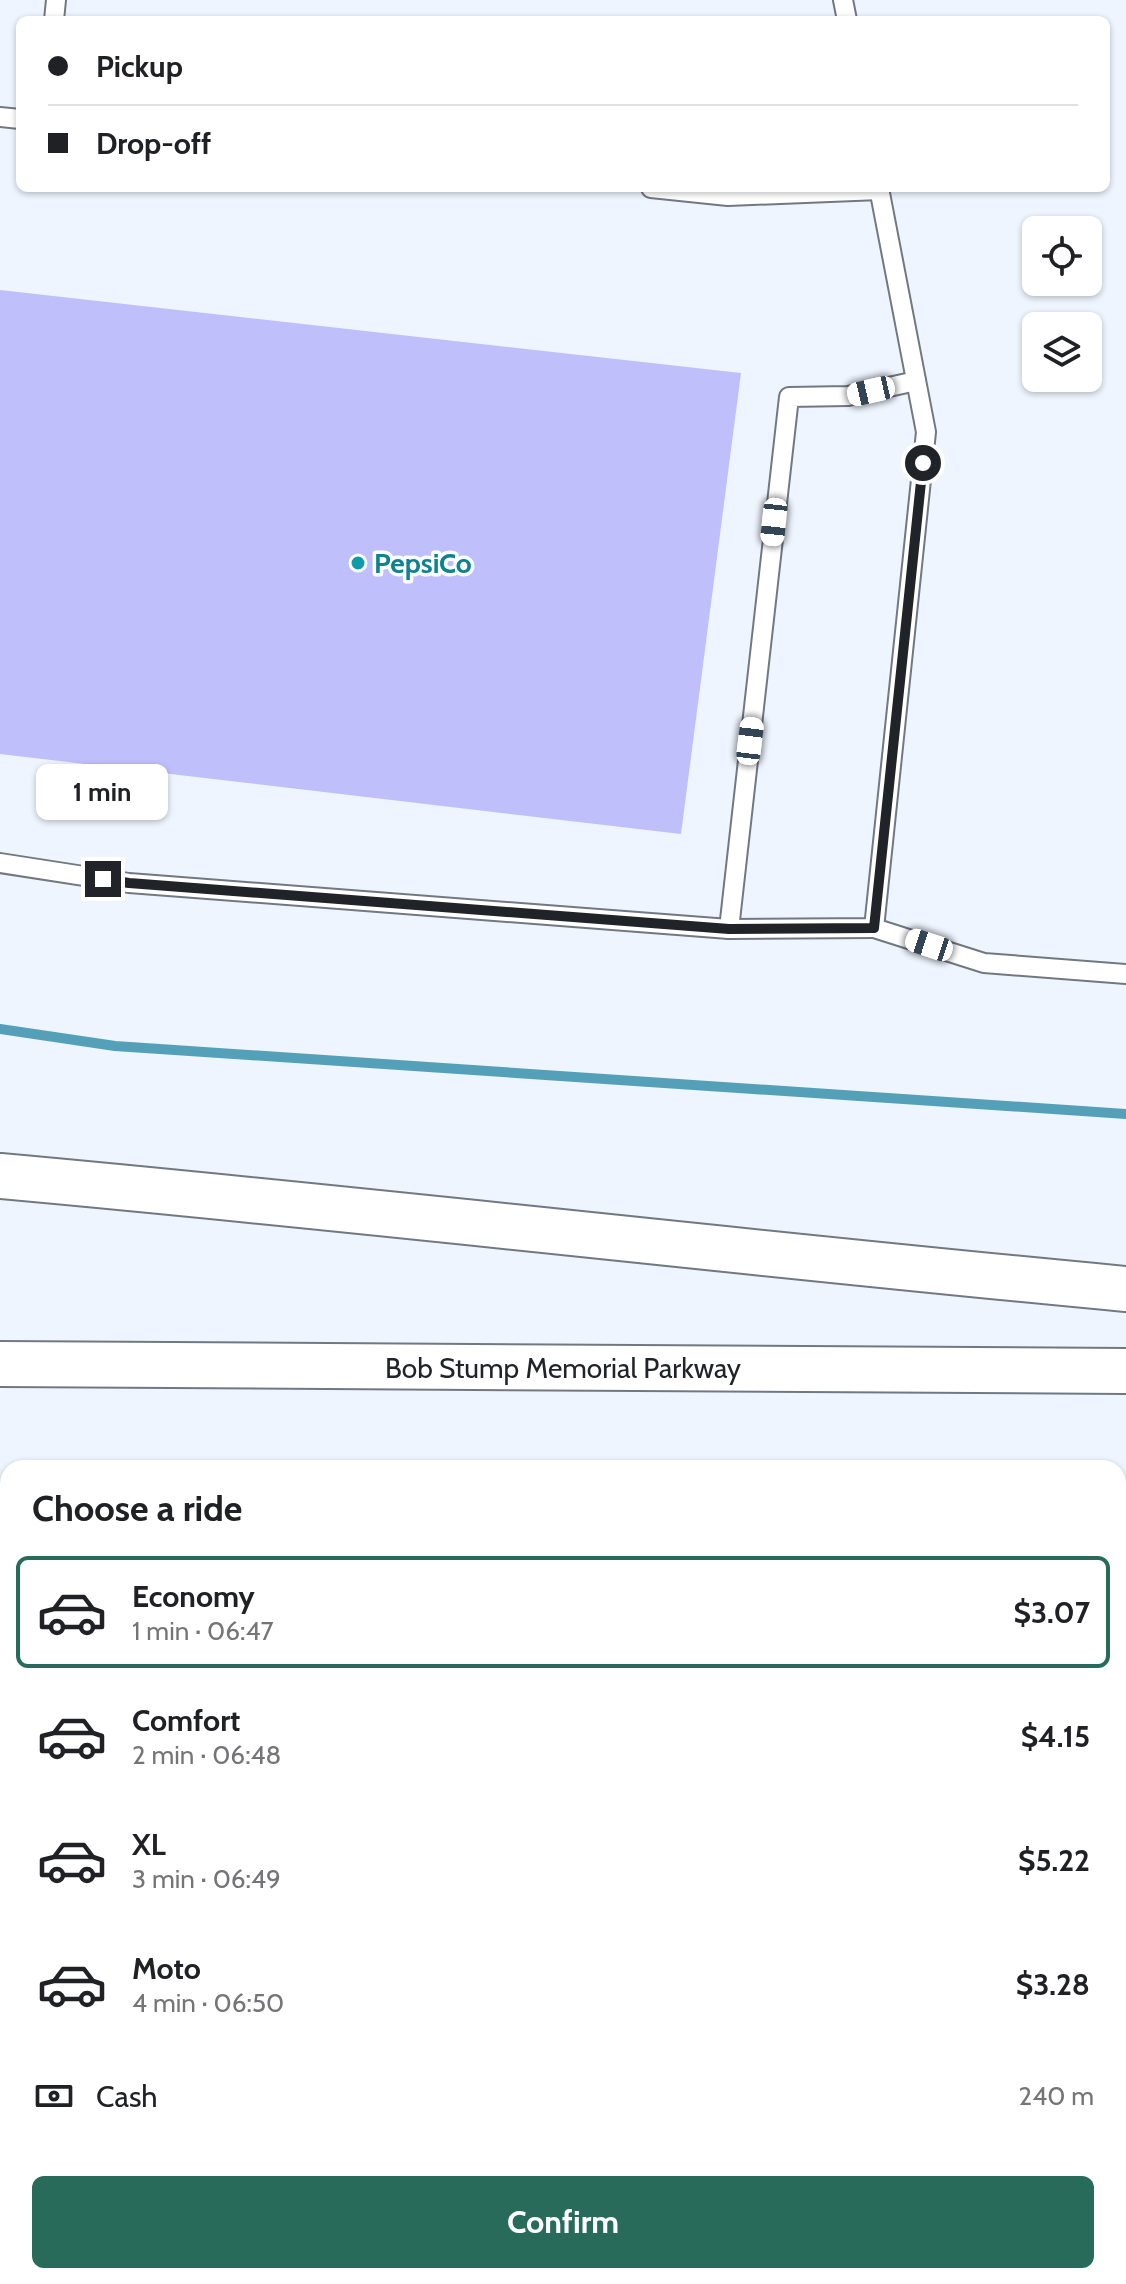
<!DOCTYPE html>
<meta charset="utf-8">
<style>
:root{--surface:#fff;--page:#f6f6f6;--text:#202124;--muted:#757577;--line:#e0e0e0;--accent:#286b5b}
body{margin:0;font-family:Cabin,sans-serif;background:var(--page);color:var(--text);height:100vh;display:flex;flex-direction:column;font-size:30px;white-space:nowrap}
*{box-sizing:border-box;margin:0}
p{font-size:26px;color:var(--muted)}
.icon{flex:none;width:44px;height:44px;fill:none;stroke:currentColor;stroke-width:2;stroke-linecap:round;stroke-linejoin:round}
.map{position:relative;flex:1;overflow:hidden}
.details{position:absolute;left:0px;top:1460px;width:1126px;height:824px;display:flex;flex-direction:column;background:var(--surface);border-radius:24px 24px 0 0;box-shadow:0 2px 6px #0004}
.details>*{flex:none}
.banner{position:absolute;left:16px;top:16px;width:1094px;height:176px;border-radius:12px;box-shadow:0 2px 6px #0004;display:grid;align-content:center;height:176px;padding:0 32px;background:var(--surface)}
.tools{position:absolute;left:1022px;top:216px;display:grid;gap:16px}
.tools a{display:grid;place-items:center;width:80px;height:80px;border-radius:12px;background:var(--surface);box-shadow:0 2px 6px #0004;font-size:40px}
.end{position:absolute;width:36px;height:36px;margin:-18px;border:10px solid #202327;background:#fff;box-shadow:0 0 0 4px #fff}
.from{border-radius:50%}
.bubble{position:absolute;height:56px;border-radius:12px;background:var(--surface);box-shadow:0 2px 6px #0004;font-size:26px;font-weight:700;line-height:56px;text-align:center}
.car{position:absolute;width:24px;height:48px;margin:-24px -12px;border-radius:10px;box-shadow:0 0 6px 2px #0007;background:linear-gradient(#fff 24%,#345 0 40%,#fff 0 76%,#345 0 86%,#fff 0)}
.banner b{display:flex;align-items:center;gap:28px;height:76px;font-size:30px}
.banner b+b{border-top:2px solid var(--line)}
.banner i{width:20px;height:20px;background:var(--text)}
ul{padding:0;list-style:none}
li{display:flex;align-items:center;gap:24px;height:112px;margin:0 16px 12px;padding:0 16px;border:4px solid transparent;border-radius:12px}
li div{flex:1}
li b{display:block;font-size:30px}
li em{font-style:normal;font-weight:700}
li.current{border-color:var(--accent)}
li>.icon{width:72px;height:72px;stroke-width:1.5}
h2{padding:0 32px;font-size:36px;line-height:96px}
.pay{display:flex;align-items:center;gap:20px;height:88px;padding:0 32px;font-size:30px}
.pay p{margin-inline-start:auto}
.cta{display:flex;gap:16px;margin-top:auto;padding:16px 32px}
.cta a{flex:1;height:92px;border-radius:12px;background:var(--accent);color:#fff;font-size:32px;font-weight:700;line-height:92px;text-align:center}
.map>svg:first-child{display:block}
.lines{fill:none;stroke-linecap:round;stroke-linejoin:round}
.stream{stroke:#55a0b9;stroke-width:10}
.building{fill:#bfbffc}
.service-casing{stroke:#727882;stroke-width:22}
.minor-casing{stroke:#727882;stroke-width:42}
.motorway-casing{stroke:#727882;stroke-width:48}
.service{stroke:#fff;stroke-width:18}
.minor{stroke:#fff;stroke-width:38}
.motorway{stroke:#fff;stroke-width:44}
.route{stroke:#202327;stroke-width:10}
.culture-dot{fill:#0f9aa8;stroke:#fff;stroke-width:3}
.labels{text-anchor:middle;stroke-width:7;stroke-linejoin:round;paint-order:stroke}
.culture-label{font-size:28px;font-weight:bold;fill:#0d838f;stroke:#fff;text-anchor:start}
.street-label{font-size:28px;fill:#202327;stroke:#fff}
</style>
<div class="map">
<svg width="1126" height="2284" viewBox="0 0 1126 2284">
<rect width="100%" height="100%" fill="#eff5fe"/>
<g class="lines">
<g class="stream">
<polyline points="0,1029 115,1046 1126,1114"/>
<polyline points="1118,1767 1126,1766"/>
<polyline points="0,1952 8,1951"/>
</g>
</g>
<g class="building">
<polygon points="0,290 741,373 681,834 0,754"/>
<polygon points="8,2016 8,2150 0,2151 0,2018"/>
<polygon points="8,2162 8,2276 83,2276 84,2281 70,2284 0,2284 0,2163"/>
<polygon points="204,2276 318,2276 319,2284 205,2284"/>
<polygon points="644,2276 748,2276 750,2284 645,2284"/>
</g>
<g class="lines">
<g class="service-casing">
<g id="service">
<polyline points="843,0 847,20"/>
<polyline points="54,20 56,0"/>
<polyline points="0,117 20,119"/>
<polyline points="651,188 728,196 880,190"/>
<polyline points="0,863 129,883 729,929 874,928 926,432 879,188"/>
<polyline points="874,928 984,963 1126,974"/>
<polyline points="729,929 789,397 848,396 916,381"/>
</g>
</g>
<g class="minor-casing">
<g id="minor">
<polyline points="1118,1933 1126,1932"/>
<polyline points="145,2276 147,2284"/>
<polyline points="571,2276 572,2284"/>
<polyline points="1001,2276 1002,2284"/>
</g>
</g>
<g class="motorway-casing">
<g id="motorway">
<path d="M 0,1176 C 376,1210 750,1254 1126,1289"/>
<polyline points="0,1364 1126,1371"/>
<polyline points="0,1574 8,1574"/>
<polyline points="1118,1584 1126,1584"/>
<polyline points="1118,1649 1126,1649"/>
<polyline points="0,1754 8,1753"/>
</g>
</g>
<use href="#service" class="service"/>
<use href="#minor" class="minor"/>
<use href="#motorway" class="motorway"/>
</g>
<g class="lines">
<polyline class="route" points="103,879 129,883 729,929 874,928 923,463"/>
</g>
<circle class="culture-dot" cx="358" cy="563" r="8"/>
<g class="labels">
<g class="culture-label">
<text x="374" y="573">PepsiCo</text>
</g>
<g class="street-label">
<text x="563" y="1378">Bob Stump Memorial Parkway</text>
</g>
</g>
</svg>
<div class="tools">
<a><svg class="icon" aria-label="locate" viewBox="0 0 24 24"><circle cx="12" cy="12" r="6"/><path d="M12 2v4M12 18v4M2 12h4M18 12h4"/></svg></a>
<a><svg class="icon" aria-label="layers" viewBox="0 0 24 24"><path d="M12 4l9 5-9 5-9-5zM3 14l9 5 9-5"/></svg></a>
</div>
<i class="end from" style="left:923px;top:463px"></i>
<i class="end" style="left:103px;top:879px"></i>
<div class="bubble" style="left:36px;top:764px;width:132px">1 min</div>
<i class="car" style="left:871px;top:391px;rotate:257deg"></i>
<i class="car" style="left:774px;top:522px;rotate:186deg"></i>
<i class="car" style="left:750px;top:741px;rotate:7deg"></i>
<i class="car" style="left:929px;top:945px;rotate:288deg"></i>
<div class="banner">
<b><i class="from"></i>Pickup</b>
<b><i></i>Drop-off</b>
</div>
<section class="details">
<h2>Choose a ride</h2>
<ul>
<li class="current"><svg class="icon" aria-label="car" viewBox="0 0 24 24"><path d="M5 17H2v-5l4-1 3-4h7l3 4 3 1v5h-3M9 17h6M6 11h13"/><circle cx="7" cy="17" r="2"/><circle cx="17" cy="17" r="2"/></svg><div><b>Economy</b><p>1 min · 06:47</p></div><em>$3.07</em></li>
<li><svg class="icon" aria-label="car" viewBox="0 0 24 24"><path d="M5 17H2v-5l4-1 3-4h7l3 4 3 1v5h-3M9 17h6M6 11h13"/><circle cx="7" cy="17" r="2"/><circle cx="17" cy="17" r="2"/></svg><div><b>Comfort</b><p>2 min · 06:48</p></div><em>$4.15</em></li>
<li><svg class="icon" aria-label="car" viewBox="0 0 24 24"><path d="M5 17H2v-5l4-1 3-4h7l3 4 3 1v5h-3M9 17h6M6 11h13"/><circle cx="7" cy="17" r="2"/><circle cx="17" cy="17" r="2"/></svg><div><b>XL</b><p>3 min · 06:49</p></div><em>$5.22</em></li>
<li><svg class="icon" aria-label="car" viewBox="0 0 24 24"><path d="M5 17H2v-5l4-1 3-4h7l3 4 3 1v5h-3M9 17h6M6 11h13"/><circle cx="7" cy="17" r="2"/><circle cx="17" cy="17" r="2"/></svg><div><b>Moto</b><p>4 min · 06:50</p></div><em>$3.28</em></li>
</ul>
<div class="pay"><svg class="icon" aria-label="cash" viewBox="0 0 24 24"><path d="M3 7h18v10H3z"/><circle cx="12" cy="12" r="2"/></svg>Cash<p>240 m</p></div>
<div class="cta"><a>Confirm</a></div>
</section>
</div>
